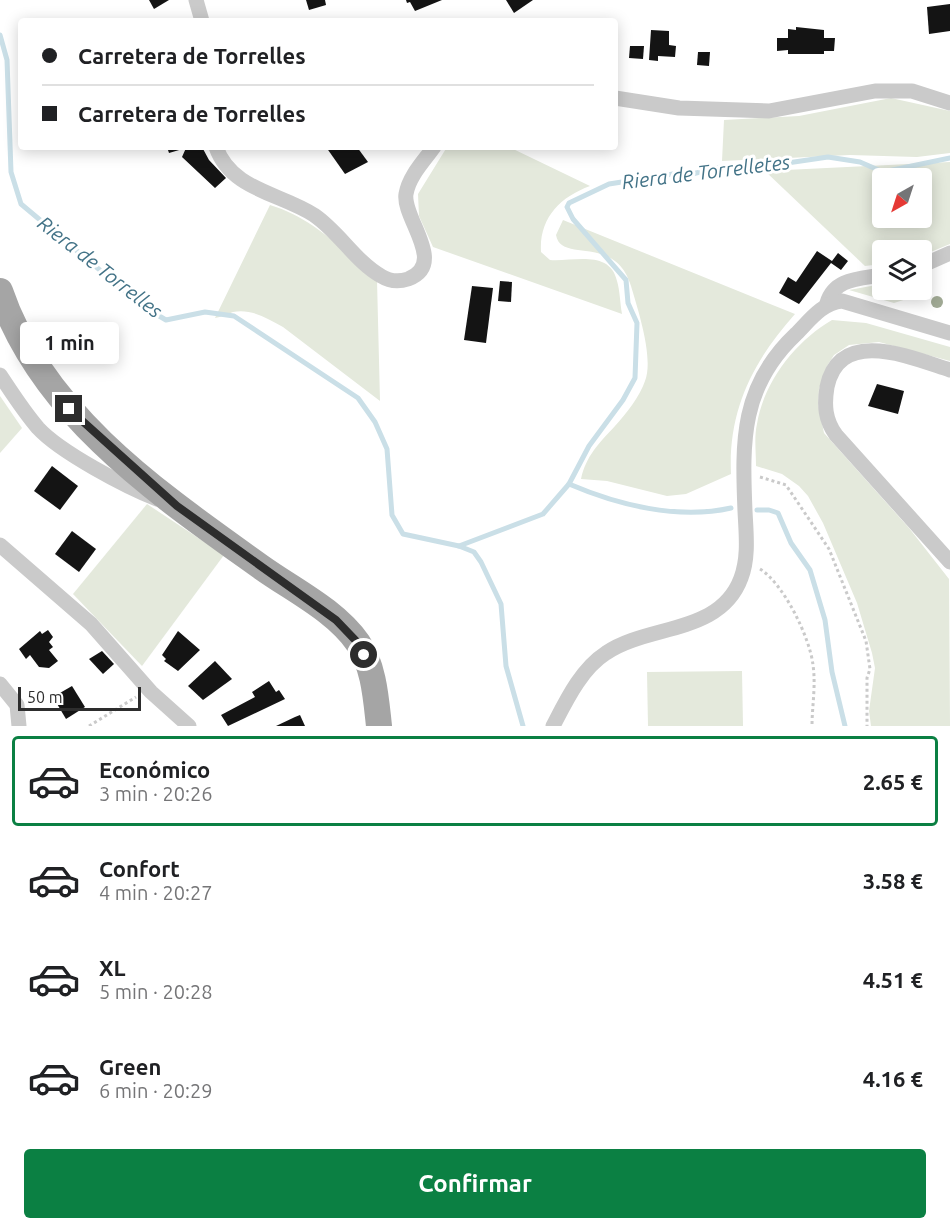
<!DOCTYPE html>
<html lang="es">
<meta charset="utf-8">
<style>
:root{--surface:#fff;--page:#f2f2f2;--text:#202124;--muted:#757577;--line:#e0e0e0;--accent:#0b8043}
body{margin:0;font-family:Ubuntu,sans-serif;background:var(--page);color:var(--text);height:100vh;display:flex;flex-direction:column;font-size:22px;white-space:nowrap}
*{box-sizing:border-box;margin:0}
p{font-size:20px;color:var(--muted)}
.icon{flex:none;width:33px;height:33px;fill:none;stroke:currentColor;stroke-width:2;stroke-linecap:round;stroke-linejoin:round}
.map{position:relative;height:726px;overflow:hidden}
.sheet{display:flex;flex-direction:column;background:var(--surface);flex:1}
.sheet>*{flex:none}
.banner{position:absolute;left:18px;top:18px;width:600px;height:132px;border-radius:6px;box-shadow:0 3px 15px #0003;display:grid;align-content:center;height:132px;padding:0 24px;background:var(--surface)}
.needle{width:39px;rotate:219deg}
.tools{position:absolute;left:872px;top:168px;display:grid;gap:12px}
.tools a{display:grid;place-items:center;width:60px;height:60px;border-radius:6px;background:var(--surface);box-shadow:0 3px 15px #0003;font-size:30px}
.scale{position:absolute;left:18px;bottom:15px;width:123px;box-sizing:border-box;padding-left:6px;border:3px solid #2d2d2d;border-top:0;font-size:16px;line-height:21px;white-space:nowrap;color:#2d2d2d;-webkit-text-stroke:4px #fff;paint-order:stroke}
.end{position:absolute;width:27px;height:27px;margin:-14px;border:8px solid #2d2d2d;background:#fff;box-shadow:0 0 0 3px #fff}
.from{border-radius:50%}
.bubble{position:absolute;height:42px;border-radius:6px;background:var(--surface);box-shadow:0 3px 15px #0003;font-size:20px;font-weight:700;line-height:42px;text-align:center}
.banner b{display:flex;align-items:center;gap:21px;height:57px;font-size:22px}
.banner b+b{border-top:2px solid var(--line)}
.banner i{width:15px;height:15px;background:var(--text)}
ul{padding:10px 0 0;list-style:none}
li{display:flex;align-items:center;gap:18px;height:90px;margin:0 12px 9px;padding:0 12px;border:3px solid transparent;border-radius:6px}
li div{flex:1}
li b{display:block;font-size:22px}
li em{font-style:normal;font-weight:700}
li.current{border-color:var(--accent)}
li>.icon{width:54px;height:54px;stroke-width:1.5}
.action{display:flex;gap:12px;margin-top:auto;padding:12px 24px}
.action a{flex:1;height:69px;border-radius:6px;background:var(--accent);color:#fff;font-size:24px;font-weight:700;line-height:69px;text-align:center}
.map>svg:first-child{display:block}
.green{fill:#e4e9dc;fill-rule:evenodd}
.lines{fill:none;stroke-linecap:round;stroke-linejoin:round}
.stream{stroke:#cadfe7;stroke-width:5}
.building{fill:#141414}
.path{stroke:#cacaca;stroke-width:3;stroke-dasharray:3 3;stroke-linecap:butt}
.minor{stroke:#cacaca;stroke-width:15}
.primary{stroke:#a5a5a5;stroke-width:26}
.tree{fill:#a1aa95}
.route{stroke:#2d2d2d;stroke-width:8}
.labels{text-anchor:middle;stroke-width:6;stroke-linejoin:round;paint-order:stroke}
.water-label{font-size:20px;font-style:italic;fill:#437387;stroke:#fff}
</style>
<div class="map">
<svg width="950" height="726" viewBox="0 0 950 726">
<rect width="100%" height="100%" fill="#fff"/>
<g class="green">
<polygon points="891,98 950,111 950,153 917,157 850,155 722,161 724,120 799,116"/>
<path d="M 447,147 L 509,147 L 590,186 C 560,197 539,218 541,252 L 550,260 C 572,262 610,249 617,281 C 620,291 620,303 622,314 L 433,247 L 419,216 L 418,194 Z"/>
<path d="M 950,162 L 950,244 L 921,256 L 921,250 L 882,250 L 882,264 L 865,266 L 765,171 ZM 882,178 L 921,178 L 921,218 L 882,218 Z"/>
<path d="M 270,205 C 314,218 344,251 377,280 L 380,401 L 283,327 C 268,319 251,308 233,312 C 227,314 221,317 215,318 Z"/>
<path d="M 563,220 L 795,314 C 753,361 728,410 731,474 L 686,494 L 667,496 L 607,481 L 581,479 C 586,456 599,443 615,426 C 626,414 640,396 645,381 C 654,358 638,310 631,286 C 615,233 561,264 556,235 Z"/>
<polygon points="882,284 882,290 920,290 919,295 894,303 849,290"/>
<path d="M 832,320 L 866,323 L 950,347 L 950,361 L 879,342 L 849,345 L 834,355 L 827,366 L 819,389 L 818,405 L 824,433 L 909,528 L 949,579 L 950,726 L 871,726 L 869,711 L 875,668 L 872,653 L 857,603 L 823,523 L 808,496 L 799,486 L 782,474 L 756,466 C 756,452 754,437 757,424 C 764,381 796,341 832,320 Z"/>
<polygon points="0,396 22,428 0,453"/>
<polygon points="147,504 224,555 142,666 73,594"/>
<polygon points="742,671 743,726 648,726 647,672"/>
</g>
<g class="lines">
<g class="stream">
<polyline points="0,35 7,60 11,172 21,204 144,307 166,320 205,312 234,316 358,398 375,422 387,449 392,515 403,534 459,546 474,552 481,562 501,604 506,666 523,726"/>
<polyline points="569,484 589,446 623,400 635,378 637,323 628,303 626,280 573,219 567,207 569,203 609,184 673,174 692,174 721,167 740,170 828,157 860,162 883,172 950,158"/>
<polyline points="757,510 769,510 778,513 791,543 810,570 825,620 832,672 845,726"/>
<path d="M 459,546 L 543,514 L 569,484 C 618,505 678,520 731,508"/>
</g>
</g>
<g class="building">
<polygon points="149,0 169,0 154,9"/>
<polygon points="306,0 325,0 326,5 309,10"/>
<polygon points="406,0 442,0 415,11 410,2 407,3"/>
<polygon points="506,0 533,0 514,13"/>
<polygon points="950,4 950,31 929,34 927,7"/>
<polygon points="796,27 824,30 824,38 835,38 834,51 824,51 824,54 788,54 788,50 777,51 777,38 788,38 788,29 796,30"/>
<polygon points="651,30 669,31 669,45 676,46 675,57 658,56 658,61 649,60"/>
<polygon points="630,46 644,46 643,59 629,58"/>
<polygon points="698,52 710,52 709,66 697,65"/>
<polygon points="167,147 202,147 209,160 226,178 215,188 182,157 186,148 169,153"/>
<polygon points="326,147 357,147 368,162 345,174"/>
<polygon points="817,251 832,261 838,253 848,261 841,270 831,263 799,304 779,293 788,277 796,282"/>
<polygon points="500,281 512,282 511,302 498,301"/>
<polygon points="472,286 493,288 486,343 464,340"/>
<polygon points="877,384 904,391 898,414 868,406"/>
<polygon points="52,466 78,486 60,510 34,491"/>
<polygon points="72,531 96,549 79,572 55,554"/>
<polygon points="48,630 53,637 49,642 53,647 49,650 58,661 49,668 39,667 30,655 26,659 19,649 40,631 42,634"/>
<polygon points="178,631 200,650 178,671 164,661 166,659 162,655"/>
<polygon points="102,651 114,664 103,674 89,659"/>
<polygon points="215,661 232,679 203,700 188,686"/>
<polygon points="269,681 276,692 279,690 285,699 228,726 221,715 255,697 252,692"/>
<polygon points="72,686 85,707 66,719 53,697"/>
<polygon points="300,715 305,726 276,726 295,717"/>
</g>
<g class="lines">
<g class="path">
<polyline points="760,477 786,485 829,549 866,641 870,669 867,678 867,726"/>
<path d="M 760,569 C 784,584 810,638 813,665 C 816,686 812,706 812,726"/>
<polyline points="89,726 136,697"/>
</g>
<g class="minor">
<polyline points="196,0 202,21"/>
<polyline points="615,98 679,108 769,111 875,91 912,91 950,103"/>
<path d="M 216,147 C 231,190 280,193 314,215 C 339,232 355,261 381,276 C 389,281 399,282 408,279 C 448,264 402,218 406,194 C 409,176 424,161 434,147"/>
<polyline points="921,266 950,253"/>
<path d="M 827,303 C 834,278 860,279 882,275"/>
<path d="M 950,370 C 912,358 840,326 827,387 C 824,405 825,420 836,435 L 950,562"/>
<path d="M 0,375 C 12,393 24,412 38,428 C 60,452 126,487 157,499"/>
<polyline points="0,545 91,624 151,692 189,726"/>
<polyline points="0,684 17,705 19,726"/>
<path d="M 553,726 C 566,701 581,669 606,653 C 648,624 720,635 741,578 C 749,557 746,533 745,511 C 742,440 741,386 796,334 C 810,320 822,303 842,301 L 950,333"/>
</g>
<path class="primary" d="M 0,291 C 42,415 159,494 261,567 C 293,590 335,610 358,643 C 374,666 376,699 379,726"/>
</g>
<circle class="tree" cx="937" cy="302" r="6"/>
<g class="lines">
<polyline class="route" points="69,409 177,506 336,620 358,643 364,655"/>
</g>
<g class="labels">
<g class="water-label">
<text transform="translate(706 172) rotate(-7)" y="7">Riera de Torrelletes</text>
<text transform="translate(100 267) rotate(38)" y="7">Riera de Torrelles</text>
</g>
</g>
</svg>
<div class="tools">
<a><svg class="needle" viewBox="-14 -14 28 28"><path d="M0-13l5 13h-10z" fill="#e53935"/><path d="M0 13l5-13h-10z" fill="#757577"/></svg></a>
<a><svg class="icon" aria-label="layers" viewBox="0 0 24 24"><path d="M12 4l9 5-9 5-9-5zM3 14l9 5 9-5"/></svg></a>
</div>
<div class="scale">50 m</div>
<i class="end from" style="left:364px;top:655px"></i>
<i class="end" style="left:69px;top:409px"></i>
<div class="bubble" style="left:20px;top:322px;width:99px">1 min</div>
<div class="banner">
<b><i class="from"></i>Carretera de Torrelles</b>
<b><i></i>Carretera de Torrelles</b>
</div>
</div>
<section class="sheet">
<ul>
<li class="current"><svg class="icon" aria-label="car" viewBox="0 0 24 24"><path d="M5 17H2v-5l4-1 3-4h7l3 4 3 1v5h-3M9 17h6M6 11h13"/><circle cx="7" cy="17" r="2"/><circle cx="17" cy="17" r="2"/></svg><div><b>Económico</b><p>3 min · 20:26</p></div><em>2.65 €</em></li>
<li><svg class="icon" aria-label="car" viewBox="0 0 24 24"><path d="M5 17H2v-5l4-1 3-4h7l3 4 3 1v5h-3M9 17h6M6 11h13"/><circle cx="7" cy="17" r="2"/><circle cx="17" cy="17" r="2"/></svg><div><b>Confort</b><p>4 min · 20:27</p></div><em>3.58 €</em></li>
<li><svg class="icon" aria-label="car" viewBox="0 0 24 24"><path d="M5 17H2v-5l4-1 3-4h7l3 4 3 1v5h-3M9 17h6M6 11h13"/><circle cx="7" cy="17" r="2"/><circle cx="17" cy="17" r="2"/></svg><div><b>XL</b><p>5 min · 20:28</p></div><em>4.51 €</em></li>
<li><svg class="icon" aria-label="car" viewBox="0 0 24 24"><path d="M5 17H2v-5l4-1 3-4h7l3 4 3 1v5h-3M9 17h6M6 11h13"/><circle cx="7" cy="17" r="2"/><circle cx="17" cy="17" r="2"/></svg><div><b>Green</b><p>6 min · 20:29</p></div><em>4.16 €</em></li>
</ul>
<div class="action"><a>Confirmar</a></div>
</section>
